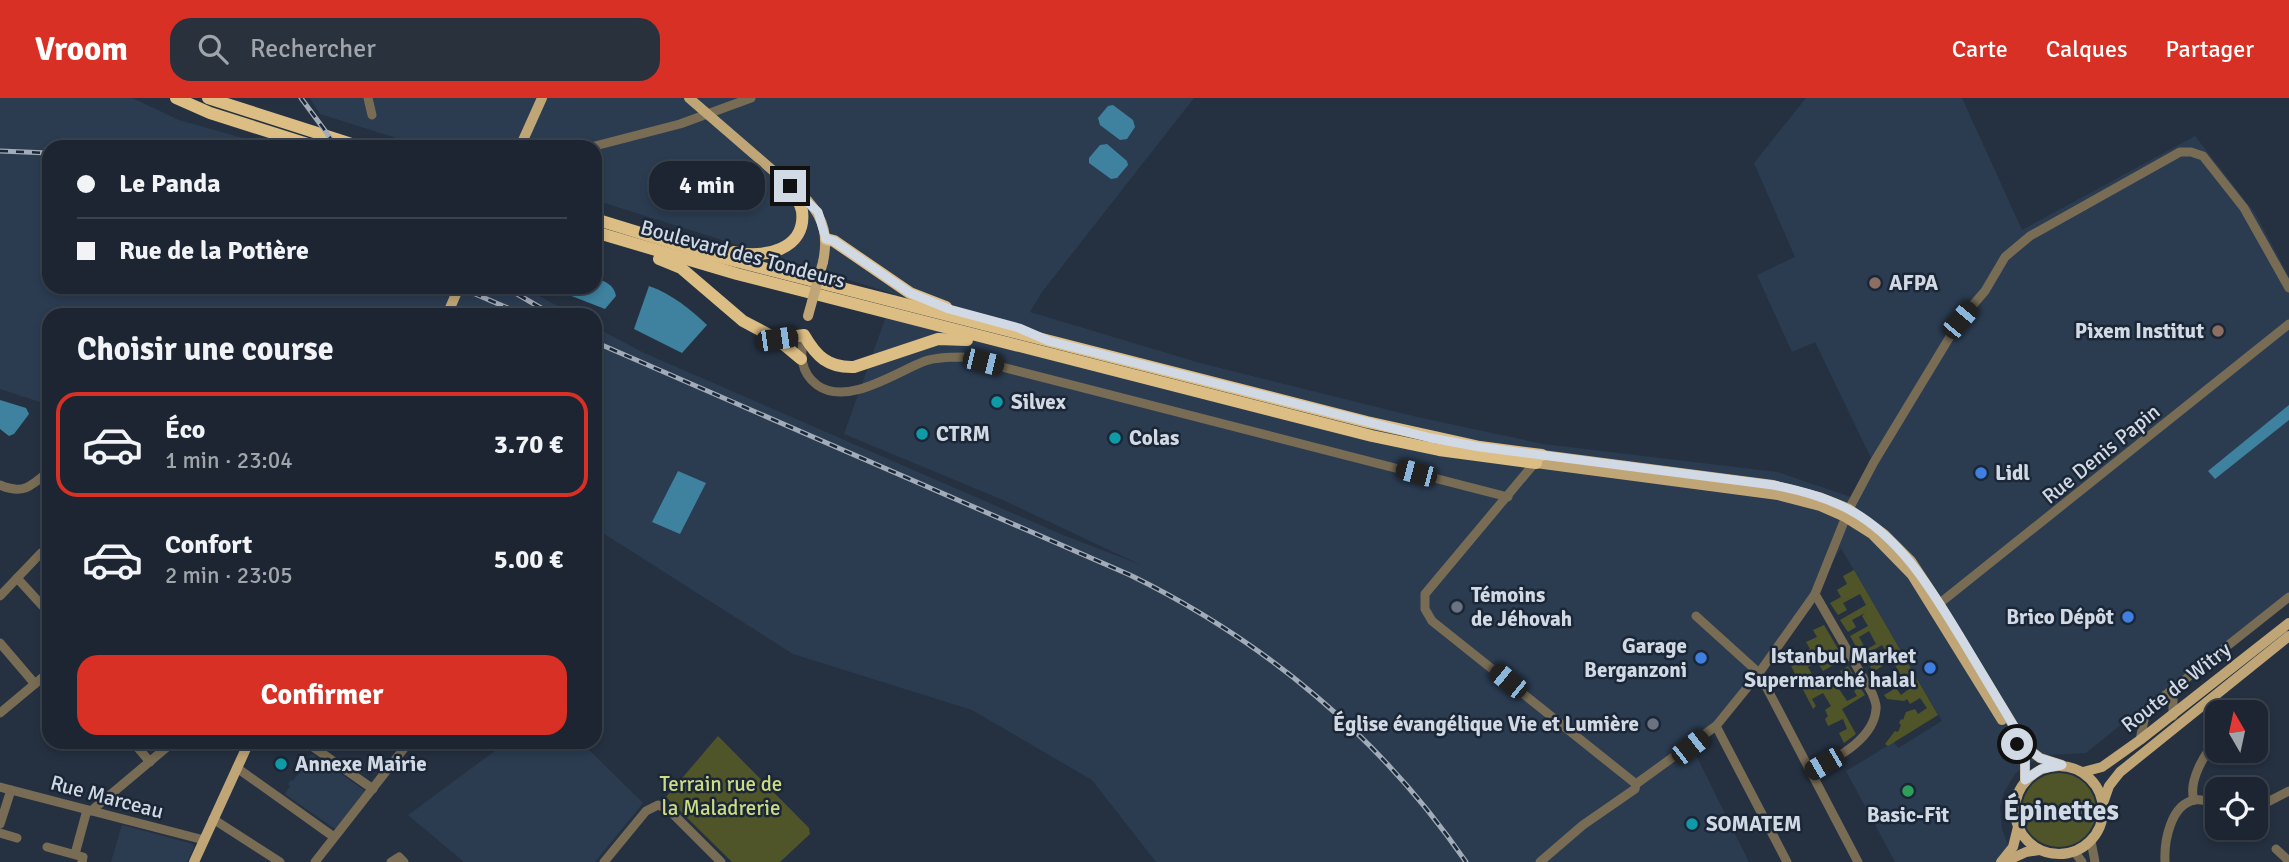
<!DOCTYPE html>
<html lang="fr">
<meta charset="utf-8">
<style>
:root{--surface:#1c2531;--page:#29313d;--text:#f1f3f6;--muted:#a0a5ab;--line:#3a424d;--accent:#d93025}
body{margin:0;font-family:Signika,sans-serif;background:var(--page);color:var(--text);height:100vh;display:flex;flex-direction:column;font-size:26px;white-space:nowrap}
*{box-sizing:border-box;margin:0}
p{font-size:23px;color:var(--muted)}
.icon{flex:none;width:38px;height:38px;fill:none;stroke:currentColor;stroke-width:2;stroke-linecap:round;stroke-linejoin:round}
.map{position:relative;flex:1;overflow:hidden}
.details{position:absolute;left:42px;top:210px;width:560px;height:441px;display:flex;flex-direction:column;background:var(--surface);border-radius:21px;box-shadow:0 4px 10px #0003,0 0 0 2px var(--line)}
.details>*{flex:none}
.top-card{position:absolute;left:42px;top:42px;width:560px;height:154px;border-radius:21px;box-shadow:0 4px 10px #0003,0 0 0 2px var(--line);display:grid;align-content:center;height:154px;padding:0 35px;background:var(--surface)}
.needle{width:46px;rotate:351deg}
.fabs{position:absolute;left:2205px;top:602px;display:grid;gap:14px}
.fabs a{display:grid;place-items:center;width:63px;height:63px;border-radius:14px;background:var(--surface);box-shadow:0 4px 10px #0003,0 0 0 2px var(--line);font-size:35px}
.end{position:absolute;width:32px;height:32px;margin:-16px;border:9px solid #d1d9e4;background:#111;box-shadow:0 0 0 4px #111}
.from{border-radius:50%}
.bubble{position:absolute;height:49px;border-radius:21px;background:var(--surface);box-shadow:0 4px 10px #0003,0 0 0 2px var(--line);font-size:23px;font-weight:700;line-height:49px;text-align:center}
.car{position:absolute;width:21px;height:42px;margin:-21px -10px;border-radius:9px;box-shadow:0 0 5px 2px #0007;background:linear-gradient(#222 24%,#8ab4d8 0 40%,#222 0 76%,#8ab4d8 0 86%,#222 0)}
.top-card b{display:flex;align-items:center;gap:24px;height:66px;font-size:26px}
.top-card b+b{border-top:2px solid var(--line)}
.top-card i{width:18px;height:18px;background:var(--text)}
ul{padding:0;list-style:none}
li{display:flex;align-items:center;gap:21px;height:105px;margin:0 14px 10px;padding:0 21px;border:4px solid transparent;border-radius:21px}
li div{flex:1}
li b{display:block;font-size:26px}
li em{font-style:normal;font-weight:700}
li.current{border-color:var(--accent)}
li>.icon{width:63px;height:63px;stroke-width:1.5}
h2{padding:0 35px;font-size:32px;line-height:84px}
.primary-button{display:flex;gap:14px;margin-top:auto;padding:14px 35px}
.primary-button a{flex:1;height:80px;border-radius:21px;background:var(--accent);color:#fff;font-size:28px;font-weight:700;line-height:80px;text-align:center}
header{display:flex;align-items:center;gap:42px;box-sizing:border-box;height:98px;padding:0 35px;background:var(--accent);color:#fff}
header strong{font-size:33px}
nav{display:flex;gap:38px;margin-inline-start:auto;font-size:24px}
.search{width:490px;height:63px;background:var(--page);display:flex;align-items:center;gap:18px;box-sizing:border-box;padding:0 24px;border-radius:21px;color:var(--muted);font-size:26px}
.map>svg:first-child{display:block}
.built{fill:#2b3c51}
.green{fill:#4f5528}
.water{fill:#3e82a0}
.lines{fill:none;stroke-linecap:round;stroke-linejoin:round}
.minor{stroke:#786c55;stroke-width:9}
.major{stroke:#c0a676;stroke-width:10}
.highway{stroke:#dcbd83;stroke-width:12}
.rail-casing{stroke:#a2abb8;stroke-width:5}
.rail{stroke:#1b2737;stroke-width:2.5;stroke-dasharray:8;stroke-linecap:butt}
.major-bridge{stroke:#c0a676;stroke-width:10}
.route{stroke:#d1d9e4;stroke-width:9}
.education-dot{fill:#8d6e63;stroke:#1b2737;stroke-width:2.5}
.culture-dot{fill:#0f9aa8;stroke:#1b2737;stroke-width:2.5}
.shop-dot{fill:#3f7fe0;stroke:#1b2737;stroke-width:2.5}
.worship-dot{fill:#6b7280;stroke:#1b2737;stroke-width:2.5}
.leisure-dot{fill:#2e9e5b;stroke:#1b2737;stroke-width:2.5}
.labels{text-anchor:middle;stroke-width:5;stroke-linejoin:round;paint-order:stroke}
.street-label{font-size:21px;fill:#d1d9e4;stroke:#1b2737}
.poi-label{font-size:21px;font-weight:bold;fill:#d1d9e4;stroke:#1b2737;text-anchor:start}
.park-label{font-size:21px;fill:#cddb82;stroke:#1b2737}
.district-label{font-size:28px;font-weight:bold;fill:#d1d9e4;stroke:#1b2737}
</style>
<header>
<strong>Vroom</strong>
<div class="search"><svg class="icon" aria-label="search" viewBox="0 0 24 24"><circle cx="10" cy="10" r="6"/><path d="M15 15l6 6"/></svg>Rechercher</div>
<nav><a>Carte</a><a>Calques</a><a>Partager</a></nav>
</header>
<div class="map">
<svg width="2289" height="764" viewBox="0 0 2289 764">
<rect width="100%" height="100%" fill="#253141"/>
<g class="built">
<polygon points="0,0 132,0 179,22 275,49 49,49 49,189 523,189 574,217 49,217 49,307 0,291"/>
<polygon points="310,0 1194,0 1042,194 1030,214 1200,265 1417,319 1543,346 1777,374 1854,400 1873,364 1815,244 1792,254 1757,177 1795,159 1754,65 1806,0 1962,0 2022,132 2195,38 2255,115 2289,179 2289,499 2146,612 2141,612 2128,621 2086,655 2048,657 2026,667 2015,676 2004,694 2000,709 2002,731 2008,747 2000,764 1895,764 1846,673 1894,644 1898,650 1942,623 1841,450 1764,577 1722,626 1693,651 1749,764 1156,764 1092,682 972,612 793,556 595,430 595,229 644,255 1063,437 1141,467 1003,402 844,336 894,196 595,102 595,49 425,49 320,16"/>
<polygon points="507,644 581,644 643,705 595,764 464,764 408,717"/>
<polygon points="312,656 364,692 364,694 336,730 334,730 285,696 290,688 288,686 291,682 293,683 304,668 302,666"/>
<polygon points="122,727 193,746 194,749 187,764 111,764"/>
</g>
<g class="green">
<polygon points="1854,472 1938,617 1888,648 1885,646 1895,633 1898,634 1901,627 1899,625 1901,621 1903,622 1906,614 1915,611 1918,616 1927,610 1920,600 1910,606 1907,601 1904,603 1887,601 1884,597 1896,590 1901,597 1909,591 1892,562 1873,574 1870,569 1876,558 1879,563 1888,557 1882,547 1870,554 1866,565 1860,555 1876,546 1869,533 1859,539 1864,548 1858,552 1850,538 1868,528 1862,518 1865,515 1852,522 1856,529 1848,534 1840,522 1866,507 1860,496 1843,505 1847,512 1838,517 1830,505 1841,499 1837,492 1847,486 1843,478"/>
<polygon points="1824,527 1844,561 1823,573 1817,564 1808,569 1816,583 1829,575 1837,588 1845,583 1840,573 1848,568 1856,581 1839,591 1847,603 1857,598 1854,593 1860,589 1865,597 1842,611 1856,636 1844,645 1839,635 1847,631 1843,621 1828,628 1825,621 1828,618 1825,612 1831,608 1823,595 1812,601 1816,608 1813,611 1791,568 1802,563 1799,556 1810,551 1806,544 1817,539 1813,532"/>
<polygon points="718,638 809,730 810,736 780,764 732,764 666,699"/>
<circle cx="2059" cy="712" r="37"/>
</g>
<g class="water">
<polygon points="1113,7 1133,22 1135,29 1127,41 1120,42 1100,27 1098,20 1108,8"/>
<polygon points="1107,46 1127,63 1128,67 1117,80 1111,81 1089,65 1089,60 1100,47"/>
<path d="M 595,179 C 605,184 614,186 616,198 L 605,211 L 569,197 L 557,189 L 595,189 Z"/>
<path d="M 649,188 C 672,196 690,211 707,227 L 682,255 L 634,231 Z"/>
<polygon points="0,302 26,310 29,316 14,336 9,338 0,331"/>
<polygon points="2289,307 2289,322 2215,381 2208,373"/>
<polygon points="678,373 706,385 680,436 652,424"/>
</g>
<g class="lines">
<g class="minor">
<polyline points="368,0 372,17"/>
<polyline points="591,49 680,26 751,0"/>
<path d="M 804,237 C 800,257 800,274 817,287 C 847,309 896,274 925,263 C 937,259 951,259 963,259 L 1508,399"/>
<polyline points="1538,361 1425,496 1425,511 1432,523 1636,686"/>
<path d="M 0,387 C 23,397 32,388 49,373"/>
<polyline points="17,480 49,515"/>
<polyline points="0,498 41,455"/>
<polyline points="1935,509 2289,226"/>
<polyline points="1696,518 1759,575 1858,764"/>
<polyline points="0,545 35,586"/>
<polyline points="0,615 49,574"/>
<polyline points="2173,618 2173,591 2289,499"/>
<polyline points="1716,628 1787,764"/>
<polyline points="2140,642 2146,612 2173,591"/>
<polyline points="133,644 150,664"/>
<polyline points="306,644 373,691"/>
<polyline points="237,670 334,739"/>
<path d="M 1811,674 C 1834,661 1874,642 1876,611 C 1877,607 1874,600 1872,595 L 1815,496"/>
<polyline points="0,689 204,742"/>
<path d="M 2194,702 C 2188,684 2204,655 2217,643"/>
<polyline points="2256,710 2289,693"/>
<polyline points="91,713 173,644"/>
<polyline points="213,721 280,764"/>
<polyline points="0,726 11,692"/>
<polyline points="0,735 17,740"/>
<polyline points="2091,743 2095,764"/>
<polyline points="47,749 83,759 82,764"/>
<polyline points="2276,751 2289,763"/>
<polyline points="2074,753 2082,764"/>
<polyline points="75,756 87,712"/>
<polyline points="315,764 409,644"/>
<polyline points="391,764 399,759 404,764"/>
<polyline points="604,764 646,713 658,707 668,711 721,764"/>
<polyline points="1540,764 1583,727 1635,691 1636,686 1716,628 1759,575 1815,496 1849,411 1874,364 1960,222 1985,193 2005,159 2030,138 2180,54 2191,54 2203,58 2244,110 2289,190"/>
<path d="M 2165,764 C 2164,745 2170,706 2195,702 C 2202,701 2211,704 2217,706"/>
</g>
<g class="major">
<path d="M 689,0 L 808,103 C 825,122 828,140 823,164"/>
<polyline points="520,49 542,0"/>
<polyline points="447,217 459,189"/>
<polyline points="1542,357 1773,387 1819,399 1849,411 1884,436 1911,463 1940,507 2027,650 2040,660 2062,667"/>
<polyline points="1536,365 1778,397 1820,408 1845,419 1872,436 1912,477 2002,622"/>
<polyline points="2016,644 2025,659 2025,682"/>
<circle cx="2059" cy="712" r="44"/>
<polyline points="2083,674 2102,669 2140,642 2289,525"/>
<polyline points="2103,705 2109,688 2120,674 2289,538"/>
<polyline points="194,764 249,644"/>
<polyline points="2001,764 2013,749 2018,729"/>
<polyline points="2004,764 2026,754 2039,752"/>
</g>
<g class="highway">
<polyline points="176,0 210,15 317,49"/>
<polyline points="208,0 361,49"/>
<polyline points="595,121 712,157 1367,324 1480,349 1542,357"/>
<polyline points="595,134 737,176 1372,338 1439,352 1536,365"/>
<polyline points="826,141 834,143 910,195 946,209"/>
<path d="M 734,154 C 763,161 807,152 802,113 C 800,104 795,96 790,88"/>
<polyline points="659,161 681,170 743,223 777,241 801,261"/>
<path d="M 777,241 L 804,237 C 816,258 828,270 854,269 L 938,241 L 967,242"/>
</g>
<g class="rail-casing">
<g id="rail">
<polyline points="301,0 337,49"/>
<polyline points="0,53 49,55"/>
<polyline points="459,189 524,217"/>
<polyline points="505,189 553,217"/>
<path d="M 595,244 L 1130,477 C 1265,543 1381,640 1466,764"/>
</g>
</g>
<use href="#rail" class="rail"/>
<polyline class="major-bridge" points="808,218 823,164"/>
</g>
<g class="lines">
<path class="route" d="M 790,88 L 818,114 L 826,141 L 834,143 L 910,195 L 949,211 L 1019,230 L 1049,243 L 1431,340 L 1480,349 L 1773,387 C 1799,392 1826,399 1850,412 C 1901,440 1931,491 1961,540 C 1983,577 2005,614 2027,650 L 2040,660 L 2062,667 L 2041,671 L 2025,682 L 2025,660 L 2017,646"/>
</g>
<g class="education-dot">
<circle cx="1875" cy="185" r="7"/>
<circle cx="2218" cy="233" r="7"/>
</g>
<g class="culture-dot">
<circle cx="997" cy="304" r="7"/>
<circle cx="922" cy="336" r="7"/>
<circle cx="1115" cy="340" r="7"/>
<circle cx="281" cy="666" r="7"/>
<circle cx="1692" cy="726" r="7"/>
</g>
<g class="shop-dot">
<circle cx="1981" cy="375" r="7"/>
<circle cx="2128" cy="519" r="7"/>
<circle cx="1701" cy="560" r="7"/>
<circle cx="1930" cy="570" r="7"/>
</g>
<g class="worship-dot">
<circle cx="1457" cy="509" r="7"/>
<circle cx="1653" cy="626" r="7"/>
</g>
<circle class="leisure-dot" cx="1908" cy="693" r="7"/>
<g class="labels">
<g class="street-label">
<text transform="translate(743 156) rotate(15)" y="7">Boulevard des Tondeurs</text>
<text transform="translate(2101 356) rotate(-39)" y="7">Rue Denis Papin</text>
<text transform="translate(2176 589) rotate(-38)" y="7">Route de Witry</text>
<text transform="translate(107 699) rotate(15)" y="7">Rue Marceau</text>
</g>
<g class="poi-label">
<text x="1889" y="192">AFPA</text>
<text x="2204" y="240" text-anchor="end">Pixem Institut</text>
<text x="1011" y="311">Silvex</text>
<text x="936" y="343">CTRM</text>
<text x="1129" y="347">Colas</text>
<text x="1995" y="382">Lidl</text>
<text x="1471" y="504">Témoins<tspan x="1471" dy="24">de Jéhovah</tspan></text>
<text x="2114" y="526" text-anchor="end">Brico Dépôt</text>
<text x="1687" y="555" text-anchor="end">Garage<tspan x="1687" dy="24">Berganzoni</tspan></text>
<text x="1916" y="565" text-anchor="end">Istanbul Market<tspan x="1916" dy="24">Supermarché halal</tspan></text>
<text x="1639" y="633" text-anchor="end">Église évangélique Vie et Lumière</text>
<text x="295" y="673">Annexe Mairie</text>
<text x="1908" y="724" text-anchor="middle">Basic-Fit</text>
<text x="1706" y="733">SOMATEM</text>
</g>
<g class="park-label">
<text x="721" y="693">Terrain rue de<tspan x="721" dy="24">la Maladrerie</tspan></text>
</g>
<g class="district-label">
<text x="2061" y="722">Épinettes</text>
</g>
</g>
</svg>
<div class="fabs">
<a><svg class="needle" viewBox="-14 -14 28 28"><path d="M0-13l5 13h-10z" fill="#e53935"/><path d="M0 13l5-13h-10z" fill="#a0a5ab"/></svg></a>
<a><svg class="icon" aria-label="locate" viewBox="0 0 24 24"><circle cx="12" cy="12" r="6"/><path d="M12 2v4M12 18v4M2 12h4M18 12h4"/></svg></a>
</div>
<i class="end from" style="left:2017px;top:646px"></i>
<i class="end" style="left:790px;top:88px"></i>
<div class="bubble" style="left:649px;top:63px;width:116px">4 min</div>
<i class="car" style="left:1960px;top:222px;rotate:40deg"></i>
<i class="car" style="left:777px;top:241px;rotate:82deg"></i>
<i class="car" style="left:983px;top:264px;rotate:104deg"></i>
<i class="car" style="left:1416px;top:375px;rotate:285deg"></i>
<i class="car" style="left:1508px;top:583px;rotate:309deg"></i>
<i class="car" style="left:1690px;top:649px;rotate:52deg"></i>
<i class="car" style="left:1824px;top:666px;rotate:240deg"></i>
<div class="top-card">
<b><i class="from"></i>Le Panda</b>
<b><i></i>Rue de la Potière</b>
</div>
<section class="details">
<h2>Choisir une course</h2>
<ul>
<li class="current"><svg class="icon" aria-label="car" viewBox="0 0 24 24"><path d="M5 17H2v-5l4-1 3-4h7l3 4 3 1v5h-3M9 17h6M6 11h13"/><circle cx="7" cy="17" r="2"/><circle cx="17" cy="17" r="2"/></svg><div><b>Éco</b><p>1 min · 23:04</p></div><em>3.70 €</em></li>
<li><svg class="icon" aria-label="car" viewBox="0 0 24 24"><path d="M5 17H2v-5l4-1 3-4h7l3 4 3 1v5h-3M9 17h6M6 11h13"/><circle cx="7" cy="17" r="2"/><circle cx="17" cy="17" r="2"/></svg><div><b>Confort</b><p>2 min · 23:05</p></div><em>5.00 €</em></li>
</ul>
<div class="primary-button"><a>Confirmer</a></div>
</section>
</div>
